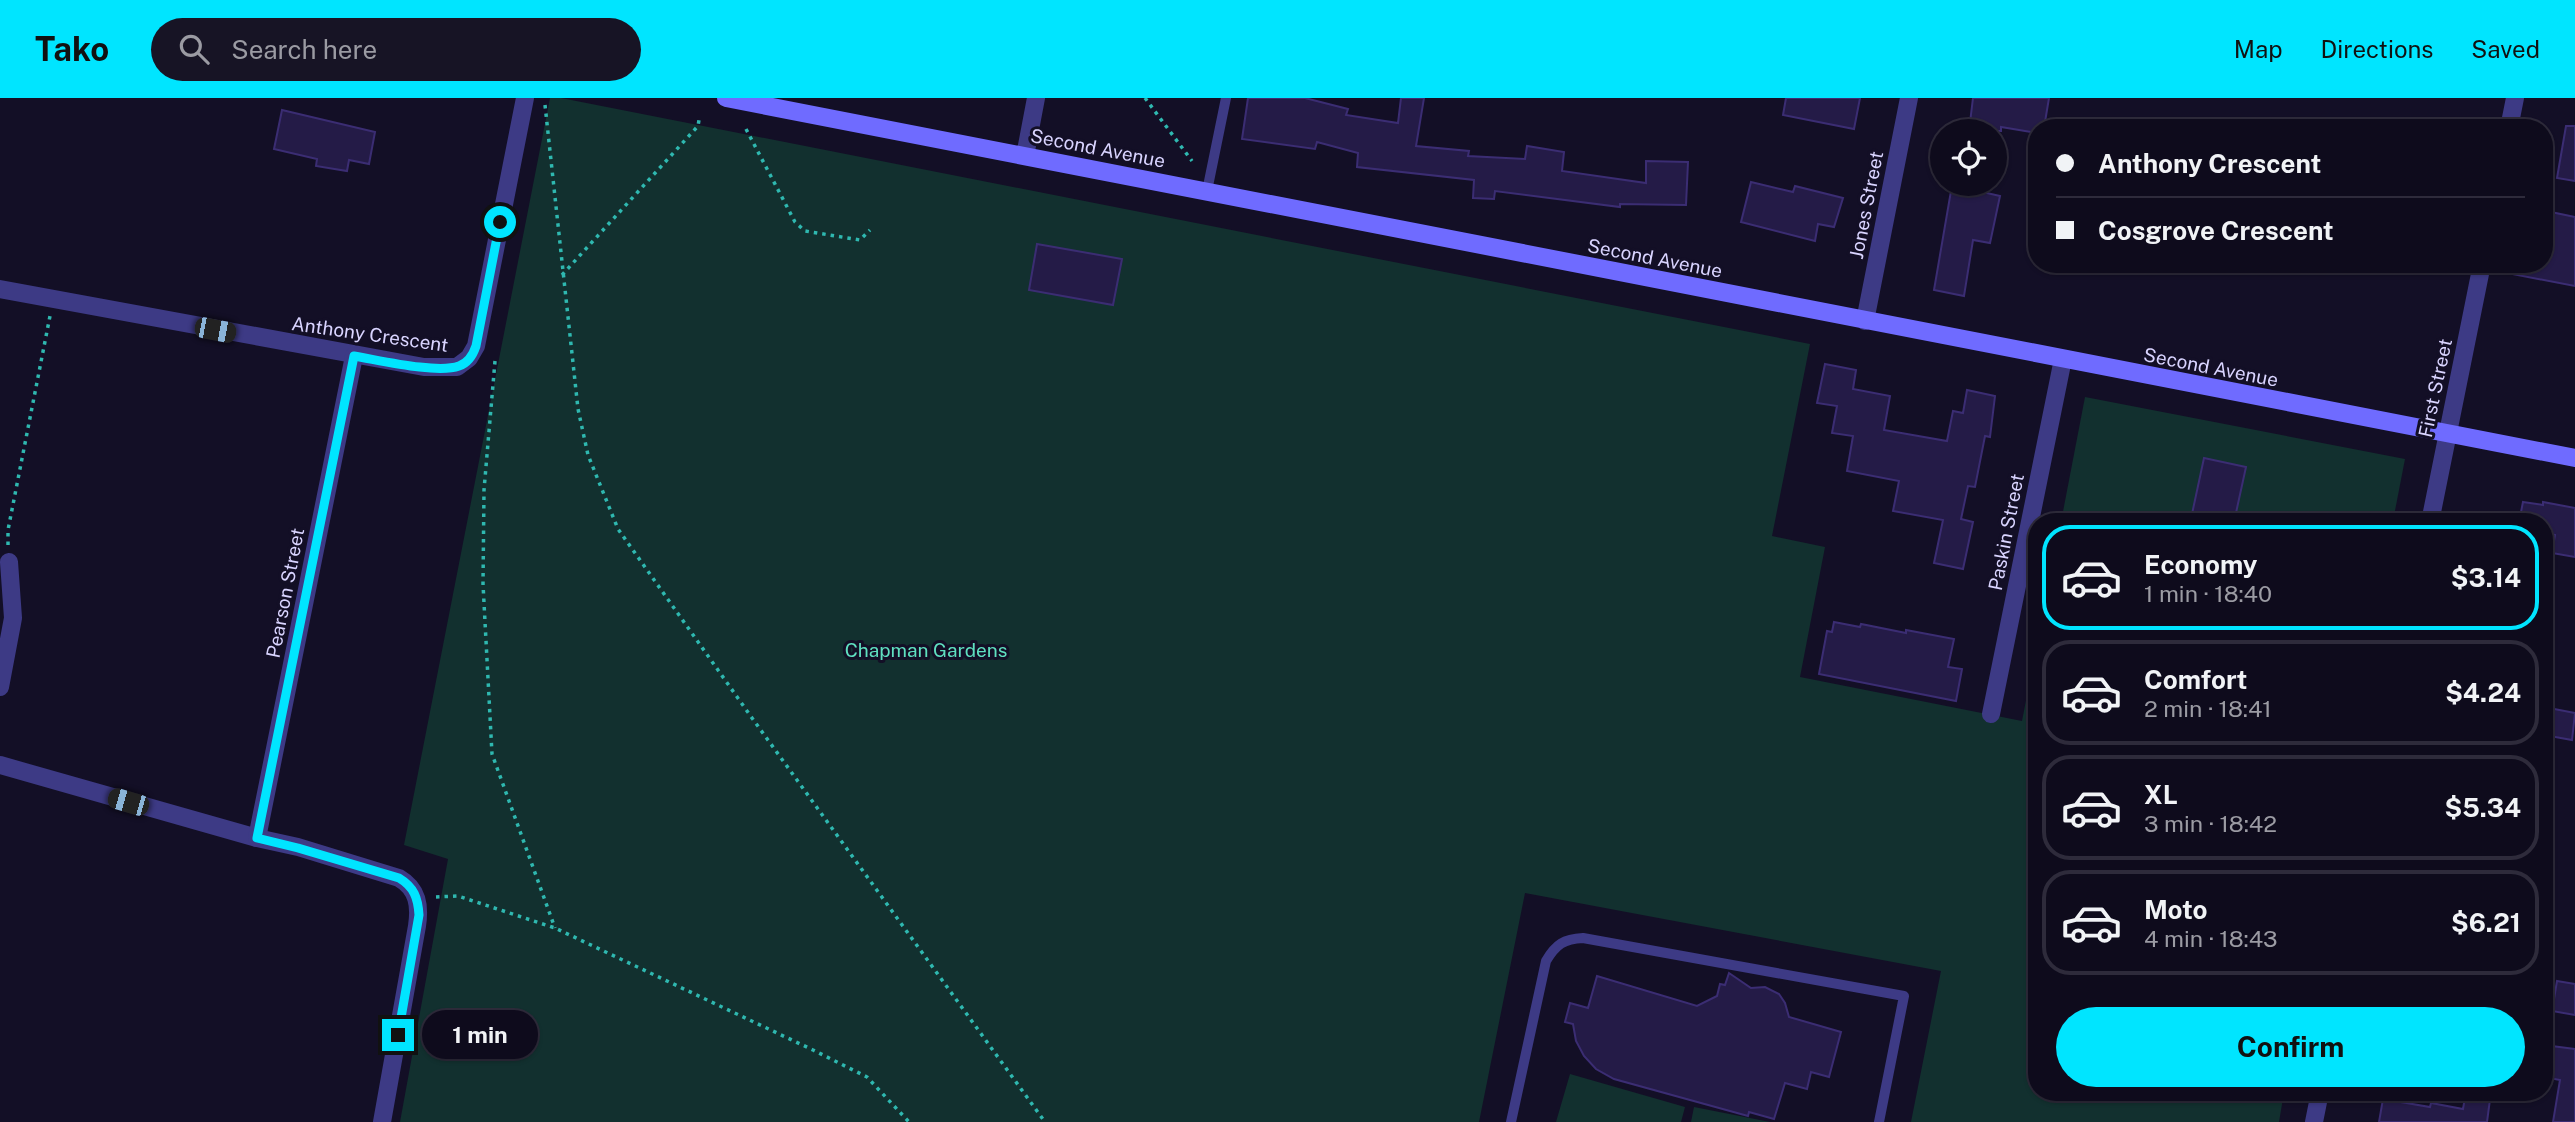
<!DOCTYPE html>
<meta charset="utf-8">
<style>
:root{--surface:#0e0b1c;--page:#171425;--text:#f1f3f6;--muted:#9b9ba3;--line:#2e2b3b;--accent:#00e5ff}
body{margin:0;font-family:"Public Sans",sans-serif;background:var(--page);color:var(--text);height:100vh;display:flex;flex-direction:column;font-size:26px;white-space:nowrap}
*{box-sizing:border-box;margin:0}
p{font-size:23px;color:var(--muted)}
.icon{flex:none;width:38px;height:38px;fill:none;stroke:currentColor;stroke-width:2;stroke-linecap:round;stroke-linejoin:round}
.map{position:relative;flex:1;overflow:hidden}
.sheet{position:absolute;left:2028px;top:415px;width:525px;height:588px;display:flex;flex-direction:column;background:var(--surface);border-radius:28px;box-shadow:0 2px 5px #0004,0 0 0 2px var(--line)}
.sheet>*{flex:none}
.guide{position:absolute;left:2028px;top:21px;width:525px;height:154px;border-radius:28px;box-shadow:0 2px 5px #0004,0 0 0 2px var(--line);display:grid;align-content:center;height:154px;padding:0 28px;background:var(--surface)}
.controls{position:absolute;left:1930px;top:21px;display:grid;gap:14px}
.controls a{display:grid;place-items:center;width:77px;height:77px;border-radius:50%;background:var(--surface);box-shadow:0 2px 5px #0004,0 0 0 2px var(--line);font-size:35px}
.end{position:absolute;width:32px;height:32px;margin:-16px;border:9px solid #00e5ff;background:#111;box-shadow:0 0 0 4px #111}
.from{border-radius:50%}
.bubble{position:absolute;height:49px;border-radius:24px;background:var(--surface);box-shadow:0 2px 5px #0004,0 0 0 2px var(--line);font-size:23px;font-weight:700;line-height:49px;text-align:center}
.car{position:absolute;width:21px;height:42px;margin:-21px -10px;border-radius:9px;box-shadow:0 0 5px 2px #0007;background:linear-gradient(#222 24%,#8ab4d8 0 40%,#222 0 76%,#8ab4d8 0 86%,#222 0)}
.guide b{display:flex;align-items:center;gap:24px;height:66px;font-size:26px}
.guide b+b{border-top:2px solid var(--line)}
.guide i{width:18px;height:18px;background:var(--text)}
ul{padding:12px 0 0;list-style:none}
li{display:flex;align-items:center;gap:21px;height:105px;margin:0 14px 10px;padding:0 14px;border:4px solid var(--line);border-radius:28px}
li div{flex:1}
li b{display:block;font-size:26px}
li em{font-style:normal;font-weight:700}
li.current{border-color:var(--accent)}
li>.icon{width:63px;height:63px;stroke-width:1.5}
.button{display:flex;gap:14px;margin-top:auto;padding:14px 28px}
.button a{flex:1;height:80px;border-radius:42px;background:var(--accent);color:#111;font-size:28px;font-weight:700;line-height:80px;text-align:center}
header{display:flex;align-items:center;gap:42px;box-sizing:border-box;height:98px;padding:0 35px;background:var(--accent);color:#111}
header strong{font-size:33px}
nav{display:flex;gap:38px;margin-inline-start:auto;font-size:24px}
.search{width:490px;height:63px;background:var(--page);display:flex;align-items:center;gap:18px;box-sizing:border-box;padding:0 24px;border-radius:38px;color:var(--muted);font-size:26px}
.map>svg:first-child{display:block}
.green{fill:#12302f}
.building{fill:#241b47;stroke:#3b2d73;stroke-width:2}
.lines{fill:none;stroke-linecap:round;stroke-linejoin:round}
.path{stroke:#2fb8b0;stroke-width:3.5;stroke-dasharray:3.5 5;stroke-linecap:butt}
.lane{stroke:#3d3a85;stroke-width:10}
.street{stroke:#3d3a85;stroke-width:18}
.secondary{stroke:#6f6bff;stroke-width:18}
.route{stroke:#00e5ff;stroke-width:9}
.labels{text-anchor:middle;stroke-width:6;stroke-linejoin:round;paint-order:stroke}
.street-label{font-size:19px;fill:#d9d4ff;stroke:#130f26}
.park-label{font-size:19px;fill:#5fe0c0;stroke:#130f26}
</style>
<header>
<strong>Tako</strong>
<div class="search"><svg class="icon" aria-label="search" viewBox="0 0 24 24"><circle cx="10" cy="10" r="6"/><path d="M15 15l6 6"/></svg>Search here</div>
<nav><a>Map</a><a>Directions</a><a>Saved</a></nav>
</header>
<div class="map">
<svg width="2575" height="1024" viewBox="0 0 2575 1024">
<rect width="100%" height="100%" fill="#130f26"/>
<g class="green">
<polygon points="550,0 561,0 1810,246 1772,438 1825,449 1800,579 2022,623 2037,546 2037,994 2284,994 2279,1024 1911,1024 1941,873 1525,795 1479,1024 400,1024 448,761 404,747"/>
<polygon points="2085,299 2405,361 2393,423 2061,424"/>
<polygon points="1570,976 1685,1009 1681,1024 1556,1024"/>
<polygon points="1694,1009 1770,1024 1691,1024"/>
</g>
<g class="building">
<polygon points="1248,0 1305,0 1348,11 1346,17 1398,25 1401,0 1424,0 1416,48 1469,53 1468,58 1525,61 1527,48 1564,54 1562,73 1646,85 1646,63 1688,64 1686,107 1620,106 1620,109 1495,93 1494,101 1473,100 1474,82 1357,69 1358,55 1317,44 1315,51 1242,41"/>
<polygon points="1786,0 1860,0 1854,31 1783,17"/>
<polygon points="1973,0 2049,0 2044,30 2037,30 2037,35 2001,29 2001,33 1969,33"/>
<polygon points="282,12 375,34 369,66 349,62 347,73 316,68 317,61 274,51"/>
<polygon points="2566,28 2575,28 2575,83 2557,80"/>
<polygon points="1751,84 1793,94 1795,88 1843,100 1834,129 1818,126 1815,143 1741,124"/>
<polygon points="1952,87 2000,98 1990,145 1973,142 1964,198 1934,192"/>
<polygon points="2551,114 2575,119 2575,188 2507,175 2508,166 2544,166 2544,149"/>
<polygon points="1037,146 1122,161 1113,207 1029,192"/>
<polygon points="1825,266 1856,272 1853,291 1890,298 1884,332 1947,343 1953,313 1963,315 1967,292 1995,298 1990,339 1985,338 1975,389 1968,388 1961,421 1973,424 1963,471 1934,465 1943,422 1893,413 1899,383 1847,373 1853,338 1832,335 1837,308 1817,305"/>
<polygon points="2204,360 2246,369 2234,424 2192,416"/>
<polygon points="2523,404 2543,407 2543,404 2575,410 2575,459 2552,455 2555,437 2544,434 2544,424 2519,424"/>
<polygon points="1834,524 1860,529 1861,526 1906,535 1906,532 1954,541 1948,569 1962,571 1956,603 1819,576 1827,533 1832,534"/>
<polygon points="2544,609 2575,615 2572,642 2544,637"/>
<polygon points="1729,875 1751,890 1765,889 1779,896 1785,905 1789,919 1841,934 1829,979 1811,974 1807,991 1785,985 1774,1021 1749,1014 1748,1018 1614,981 1596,971 1584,958 1576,943 1573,926 1565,924 1570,905 1588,910 1597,878 1697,908 1717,898 1720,886 1725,887"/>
<polygon points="2557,883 2575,886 2575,917 2552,913"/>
<polygon points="2544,947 2575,951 2575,1024 2553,1024 2560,982 2544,979"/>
<polygon points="2466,994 2491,994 2487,1024 2379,1024 2383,1001 2430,1009 2431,1005 2463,1011"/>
</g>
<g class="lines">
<g class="path">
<polyline points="1145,0 1192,63"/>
<polyline points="545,7 578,311 588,357 618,431 752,620 1045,1024"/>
<polyline points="746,31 795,124 805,133 860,142 870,132"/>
<polyline points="562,177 698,28 699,22"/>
<polyline points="495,263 484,392 483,486 492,656 555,830"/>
<polyline points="8,447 8,432 50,218"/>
<polyline points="436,799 458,798 555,830 813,952 867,979 909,1024"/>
</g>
<g class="lane">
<polyline points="1207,93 1226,0"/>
<path d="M 1511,1024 L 1546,863 C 1556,846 1564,841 1583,840 L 1904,898 L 1879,1024"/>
</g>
<g class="street">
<polyline points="2509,30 2515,0"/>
<polyline points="1025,58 1036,0"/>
<polyline points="0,191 424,269 457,269 469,260 476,248 525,0"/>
<polyline points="1865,223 1909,0"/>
<polyline points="2430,424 2482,166"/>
<polyline points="0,589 13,520 9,464"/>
<polyline points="1991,616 2063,261"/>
<path d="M 0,667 L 257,740 L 298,749 L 399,780 C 418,791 420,808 417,828 L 382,1024"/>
<polyline points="257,740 354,258"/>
<polyline points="2314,1024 2320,994"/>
</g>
<polyline class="secondary" points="726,0 2575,360"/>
</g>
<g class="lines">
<path class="route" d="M 398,937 L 419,817 C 418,800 414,789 399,780 L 298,750 L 257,740 L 354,258 C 379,262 437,276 459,268 C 468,265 473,257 476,248 L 500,124"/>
</g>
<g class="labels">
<g class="street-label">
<text transform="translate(1098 50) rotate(11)" y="7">Second Avenue</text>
<text transform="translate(1866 107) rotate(-79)" y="7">Jones Street</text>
<text transform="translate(1655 160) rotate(11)" y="7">Second Avenue</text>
<text transform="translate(370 236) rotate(8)" y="7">Anthony Crescent</text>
<text transform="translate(2211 269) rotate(11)" y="7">Second Avenue</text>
<text transform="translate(2435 290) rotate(-78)" y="7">First Street</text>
<text transform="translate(2006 434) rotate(-79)" y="7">Paskin Street</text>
<text transform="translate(285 495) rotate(-79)" y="7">Pearson Street</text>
</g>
<g class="park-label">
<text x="926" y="559">Chapman Gardens</text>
</g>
</g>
</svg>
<div class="controls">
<a><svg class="icon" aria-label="locate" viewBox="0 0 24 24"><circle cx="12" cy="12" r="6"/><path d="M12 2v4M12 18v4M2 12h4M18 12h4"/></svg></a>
</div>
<i class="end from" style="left:500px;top:124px"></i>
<i class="end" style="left:398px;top:937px"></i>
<div class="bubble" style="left:422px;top:912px;width:116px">1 min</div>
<i class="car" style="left:215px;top:232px;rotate:101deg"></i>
<i class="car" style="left:128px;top:704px;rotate:286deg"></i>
<div class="guide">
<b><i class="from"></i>Anthony Crescent</b>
<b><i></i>Cosgrove Crescent</b>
</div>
<section class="sheet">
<ul>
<li class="current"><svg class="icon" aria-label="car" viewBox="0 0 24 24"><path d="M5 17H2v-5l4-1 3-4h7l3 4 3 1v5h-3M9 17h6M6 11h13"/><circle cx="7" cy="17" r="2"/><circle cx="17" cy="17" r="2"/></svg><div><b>Economy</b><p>1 min · 18:40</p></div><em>$3.14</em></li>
<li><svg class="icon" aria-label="car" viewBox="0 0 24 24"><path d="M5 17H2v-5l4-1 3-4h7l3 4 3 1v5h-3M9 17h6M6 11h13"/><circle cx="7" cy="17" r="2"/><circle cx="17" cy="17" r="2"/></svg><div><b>Comfort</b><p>2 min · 18:41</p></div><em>$4.24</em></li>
<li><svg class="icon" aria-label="car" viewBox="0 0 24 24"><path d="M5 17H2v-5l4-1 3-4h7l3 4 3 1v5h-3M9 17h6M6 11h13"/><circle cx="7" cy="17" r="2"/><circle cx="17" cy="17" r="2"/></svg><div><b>XL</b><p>3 min · 18:42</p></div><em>$5.34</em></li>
<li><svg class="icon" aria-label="car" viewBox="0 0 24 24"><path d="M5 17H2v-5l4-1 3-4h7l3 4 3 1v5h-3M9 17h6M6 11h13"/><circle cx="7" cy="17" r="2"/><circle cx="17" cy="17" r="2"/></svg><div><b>Moto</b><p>4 min · 18:43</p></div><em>$6.21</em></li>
</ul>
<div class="button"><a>Confirm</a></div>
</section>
</div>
